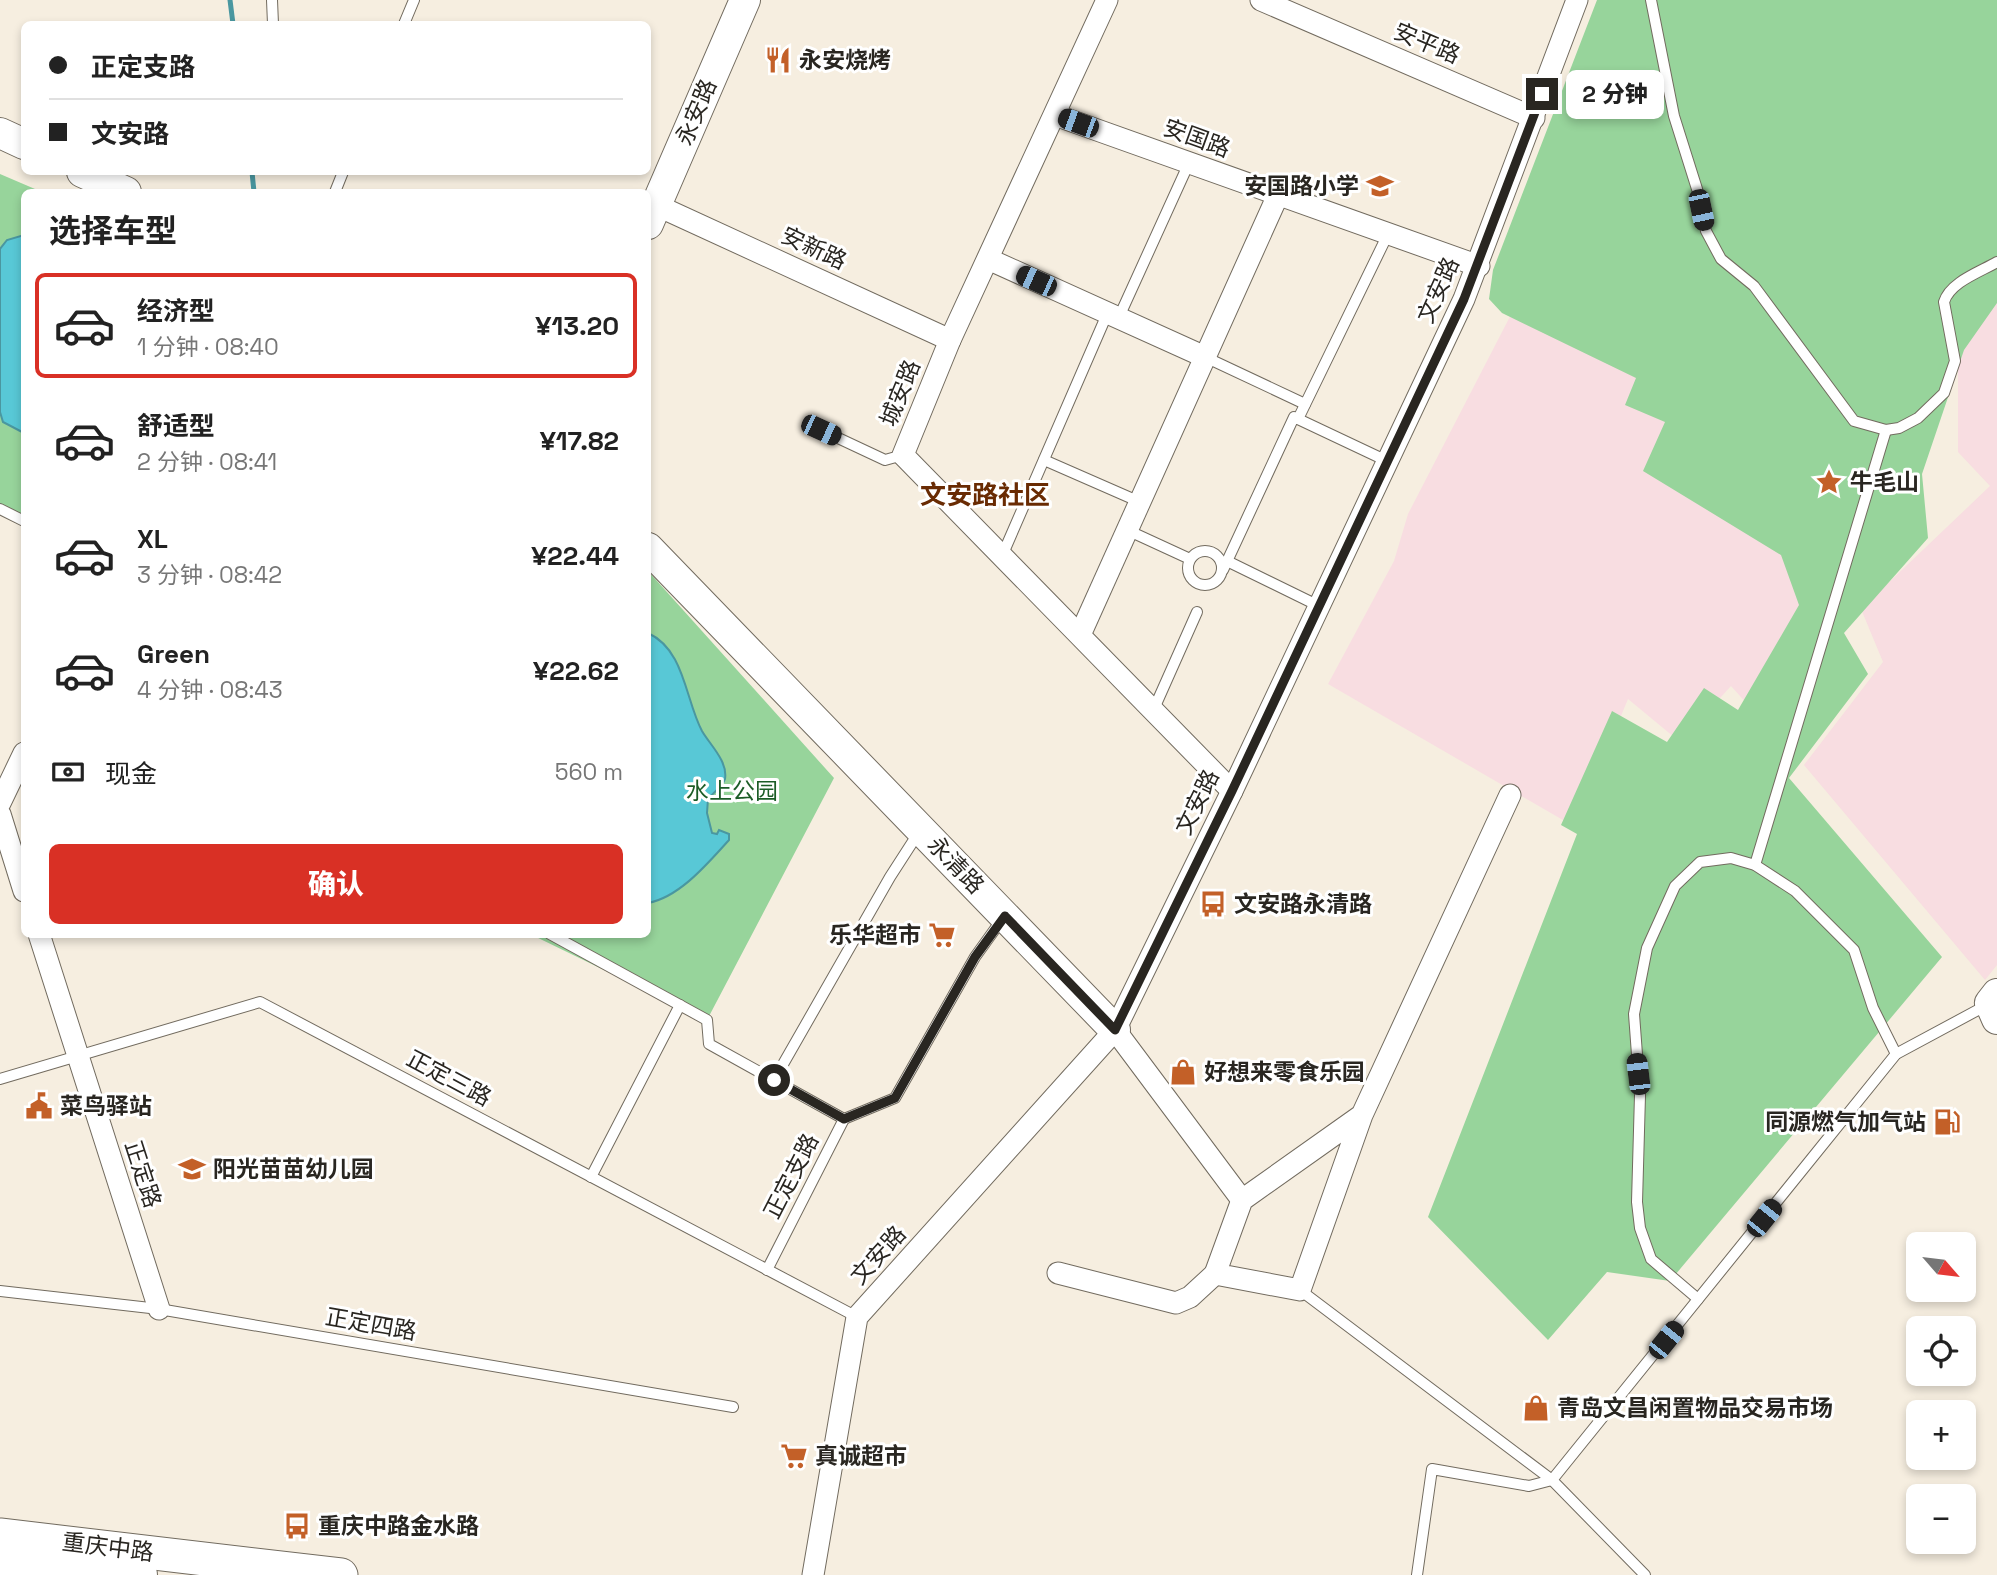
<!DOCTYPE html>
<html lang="zh">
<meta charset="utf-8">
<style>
:root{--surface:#fff;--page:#f2f2f2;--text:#222;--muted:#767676;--line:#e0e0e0;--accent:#d93025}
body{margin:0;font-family:"Space Grotesk","Noto Sans SC",sans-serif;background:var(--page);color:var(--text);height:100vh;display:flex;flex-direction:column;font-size:26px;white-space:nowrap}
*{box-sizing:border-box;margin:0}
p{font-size:23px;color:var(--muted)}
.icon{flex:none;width:38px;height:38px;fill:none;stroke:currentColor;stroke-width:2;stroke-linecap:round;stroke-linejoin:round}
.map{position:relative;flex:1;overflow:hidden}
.panel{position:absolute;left:21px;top:189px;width:630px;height:749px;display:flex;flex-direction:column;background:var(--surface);border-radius:10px;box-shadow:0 4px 10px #0003}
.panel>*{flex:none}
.banner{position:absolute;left:21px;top:21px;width:630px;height:154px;border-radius:10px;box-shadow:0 4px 10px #0003;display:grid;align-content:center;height:154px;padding:0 28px;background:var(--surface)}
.needle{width:46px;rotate:118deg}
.fabs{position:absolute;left:1906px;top:1232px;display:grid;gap:14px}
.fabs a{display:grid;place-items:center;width:70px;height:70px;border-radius:10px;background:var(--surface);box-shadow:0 4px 10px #0003;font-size:35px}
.end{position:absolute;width:32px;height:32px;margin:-16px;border:9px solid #292621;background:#fff;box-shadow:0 0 0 4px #fff}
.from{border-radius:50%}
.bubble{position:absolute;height:49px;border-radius:10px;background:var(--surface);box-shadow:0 4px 10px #0003;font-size:23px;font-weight:800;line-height:49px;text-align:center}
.car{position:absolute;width:21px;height:42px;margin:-21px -10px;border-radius:9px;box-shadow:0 0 5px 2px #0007;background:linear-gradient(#222 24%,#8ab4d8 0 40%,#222 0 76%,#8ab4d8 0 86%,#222 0)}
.banner b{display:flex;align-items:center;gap:24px;height:66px;font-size:26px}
.banner b+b{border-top:2px solid var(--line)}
.banner i{width:18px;height:18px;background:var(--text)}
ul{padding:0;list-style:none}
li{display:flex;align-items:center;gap:21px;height:105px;margin:0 14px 10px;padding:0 14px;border:4px solid transparent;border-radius:10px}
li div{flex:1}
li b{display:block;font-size:26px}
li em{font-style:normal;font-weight:800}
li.on{border-color:var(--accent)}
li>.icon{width:63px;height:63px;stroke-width:1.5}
h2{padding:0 28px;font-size:32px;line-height:84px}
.pay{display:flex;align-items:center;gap:18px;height:77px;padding:0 28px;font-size:26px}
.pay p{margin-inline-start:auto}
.primary-button{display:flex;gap:14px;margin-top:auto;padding:14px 28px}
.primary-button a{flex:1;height:80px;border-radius:10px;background:var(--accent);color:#fff;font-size:28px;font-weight:800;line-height:80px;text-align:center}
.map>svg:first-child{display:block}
.industrial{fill:#f8dde1}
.green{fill:#97d49b}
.water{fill:#58c8d6;stroke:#4a97a0;stroke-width:2}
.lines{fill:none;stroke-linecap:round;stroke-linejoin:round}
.stream{stroke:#4a97a0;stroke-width:5}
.lane-casing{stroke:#726b5f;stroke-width:12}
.street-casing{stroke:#726b5f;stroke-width:23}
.secondary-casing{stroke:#726b5f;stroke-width:32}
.primary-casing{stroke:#726b5f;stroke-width:35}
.highway-casing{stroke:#726b5f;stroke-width:40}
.lane{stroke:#fff;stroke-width:10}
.street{stroke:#fff;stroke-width:21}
.secondary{stroke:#fff;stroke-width:30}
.primary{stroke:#fff;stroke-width:33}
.highway{stroke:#fff;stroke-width:38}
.route{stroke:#292621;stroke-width:9}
.labels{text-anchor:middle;stroke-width:6;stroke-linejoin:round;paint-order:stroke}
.street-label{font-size:23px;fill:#292621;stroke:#fff}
.poi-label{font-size:23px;font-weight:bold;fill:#292621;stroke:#fff;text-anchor:start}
.park-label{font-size:23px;fill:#1b5c26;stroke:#fff}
.quarter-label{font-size:26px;font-weight:bold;fill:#692b03;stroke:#fff}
</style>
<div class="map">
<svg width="1997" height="1575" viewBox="0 0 1997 1575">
<rect width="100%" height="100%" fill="#f6eee0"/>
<g class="industrial">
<polygon points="1997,272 1997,965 1985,980 1804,765 1883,662 1861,609 1990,486 1958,452 1958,355"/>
<polygon points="1518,301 1659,364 1825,560 1765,724 1731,686 1680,742 1628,699 1575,827 1328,684 1394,561 1408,514"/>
</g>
<g class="green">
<polygon points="1597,0 1997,0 1997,303 1964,350 1922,474 1928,538 1844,633 1868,674 1789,778 1942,957 1670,1281 1607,1272 1548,1340 1428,1217 1577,834 1561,825 1612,711 1667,742 1704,688 1738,710 1799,605 1781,555 1643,471 1665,422 1625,405 1636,378 1502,313 1489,299 1493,270"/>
<polygon points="0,174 42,192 24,192 24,521 0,509"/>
<polygon points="648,571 834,778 707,1020 532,935 648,934"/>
</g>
<g class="water">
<polygon points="24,235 24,433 3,422 0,412 0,249 7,240"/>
<path d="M 648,633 C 685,650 685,699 702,731 C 710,745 728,761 725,779 C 723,786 712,794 708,799 L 707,813 L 712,833 L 717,834 L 719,830 L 729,834 L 729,840 C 708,863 680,897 648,903 Z"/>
</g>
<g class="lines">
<g class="stream">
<polyline points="230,0 233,24"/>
<polyline points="252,172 254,192"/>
</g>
<g class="lane-casing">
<g id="lane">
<polyline points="272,0 273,24"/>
<path d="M 1651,0 L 1674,116 L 1697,189 L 1706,231 L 1721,259 L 1754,286 L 1854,421 L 1886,430 L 1899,428 L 1918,418 L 1944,393 L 1955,361 L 1944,302 C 1950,282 1980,272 1997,262"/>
<polyline points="404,24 414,0"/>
<polyline points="335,192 343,172"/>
<polyline points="1119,317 1189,163"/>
<polyline points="1205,357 1305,404"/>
<polyline points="1298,419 1387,461"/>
<polyline points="821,430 885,460 903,455"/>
<polyline points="1044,460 1140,502"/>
<polyline points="0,509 24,521"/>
<polyline points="1127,530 1190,559"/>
<circle cx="1205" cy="568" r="17"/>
<polyline points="1002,556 1108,312"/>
<polyline points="1227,561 1319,606"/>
<polyline points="1223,570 1294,417 1298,419 1388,234"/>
<polyline points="1153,711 1197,612"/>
<polyline points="1755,865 1886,430"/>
<polyline points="550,934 707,1020 709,1044 844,1119 767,1270"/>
<polyline points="0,1079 260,1002 857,1317"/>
<polyline points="774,1080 890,877 919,832"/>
<polyline points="844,1119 895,1098 975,957 1003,918"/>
<polyline points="591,1177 680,1005"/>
<polyline points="1300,1290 1552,1480 1645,1575"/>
<polyline points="0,1291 159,1309 733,1407"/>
<polyline points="1698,1299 1651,1259 1640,1228 1637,1202 1640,1095 1634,1014 1647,948 1675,886 1700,862 1731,858 1755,865 1795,891 1854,950 1873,1008 1896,1054"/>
<polyline points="1417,1575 1432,1469 1529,1486 1552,1480 1896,1054 1989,1004"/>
</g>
</g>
<g class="street-casing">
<g id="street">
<polyline points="1107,0 950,340 903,455 1232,791"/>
<polyline points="1261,0 1534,118"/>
<polyline points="1055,115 1479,266"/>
<polyline points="656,205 950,340"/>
<polyline points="988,259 1205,357"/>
<polyline points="1080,635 1278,195"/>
<polyline points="0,803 24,753"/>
<polyline points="0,814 24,891"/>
<polyline points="39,934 159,1309"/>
<polyline points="1115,1030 1242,1200"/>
<polyline points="1362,1115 1242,1200 1215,1274 1300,1290 1362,1115 1510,795"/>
<polyline points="1058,1273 1176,1303 1190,1297 1215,1274"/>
<polyline points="813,1575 857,1317 1115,1030 1232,791 1464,299 1577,0"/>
</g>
</g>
<g class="secondary-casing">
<g id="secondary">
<polyline points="0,133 24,144"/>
<polyline points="82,172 126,192"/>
<polyline points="648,224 745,0"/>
<polyline points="648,548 1115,1030"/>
<polyline points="1997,994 1990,1003 1997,1019"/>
</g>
</g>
<g class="primary-casing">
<polyline id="primary" points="0,1535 341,1575"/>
</g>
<g class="highway-casing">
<polyline id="highway" points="0,1557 138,1575"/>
</g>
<use href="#lane" class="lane"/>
<use href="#street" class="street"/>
<use href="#secondary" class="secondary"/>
<use href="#primary" class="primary"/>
<use href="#highway" class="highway"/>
</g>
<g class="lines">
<polyline class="route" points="774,1080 844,1119 895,1098 975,957 1005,916 1115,1030 1232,791 1464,299 1542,94"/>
</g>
<defs>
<g id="restaurant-bare" transform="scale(2.1)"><path d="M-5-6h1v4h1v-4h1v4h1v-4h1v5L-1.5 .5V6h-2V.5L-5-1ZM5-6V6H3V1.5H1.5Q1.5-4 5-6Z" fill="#c36028" stroke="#fff" stroke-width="2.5" paint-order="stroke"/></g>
<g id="school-bare" transform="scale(2.1)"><path d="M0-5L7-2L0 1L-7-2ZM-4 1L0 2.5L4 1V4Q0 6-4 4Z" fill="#c36028" stroke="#fff" stroke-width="2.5" paint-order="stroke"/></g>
<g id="sight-bare" transform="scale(2.1)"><path d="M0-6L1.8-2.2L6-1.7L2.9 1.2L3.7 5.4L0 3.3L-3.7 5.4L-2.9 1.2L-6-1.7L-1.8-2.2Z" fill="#c36028" stroke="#fff" stroke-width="2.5" paint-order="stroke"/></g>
<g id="bus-bare" transform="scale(2.1)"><path d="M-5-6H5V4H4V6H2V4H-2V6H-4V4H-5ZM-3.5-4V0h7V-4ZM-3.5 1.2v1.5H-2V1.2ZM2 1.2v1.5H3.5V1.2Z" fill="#c36028" stroke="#fff" stroke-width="2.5" paint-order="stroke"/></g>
<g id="supermarket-bare" transform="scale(2.1)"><path d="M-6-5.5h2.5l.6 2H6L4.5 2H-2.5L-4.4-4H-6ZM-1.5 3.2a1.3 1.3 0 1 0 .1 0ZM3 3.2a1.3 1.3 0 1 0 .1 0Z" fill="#c36028" stroke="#fff" stroke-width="2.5" paint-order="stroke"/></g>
<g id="shop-bare" transform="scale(2.1)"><path d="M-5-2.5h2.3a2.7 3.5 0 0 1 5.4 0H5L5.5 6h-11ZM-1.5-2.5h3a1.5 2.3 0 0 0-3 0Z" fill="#c36028" stroke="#fff" stroke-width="2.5" paint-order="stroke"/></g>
<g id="civic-bare" transform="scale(2.1)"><path d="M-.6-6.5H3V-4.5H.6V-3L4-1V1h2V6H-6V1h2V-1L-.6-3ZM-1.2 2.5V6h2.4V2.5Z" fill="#c36028" stroke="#fff" stroke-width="2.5" paint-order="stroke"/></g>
<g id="fuel-bare" transform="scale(2.1)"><path d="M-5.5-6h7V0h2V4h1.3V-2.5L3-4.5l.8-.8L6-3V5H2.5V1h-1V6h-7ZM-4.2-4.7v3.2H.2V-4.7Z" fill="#c36028" stroke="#fff" stroke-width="2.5" paint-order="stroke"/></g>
</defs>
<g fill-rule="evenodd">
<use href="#restaurant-bare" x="778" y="60"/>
<use href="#school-bare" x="1380" y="186"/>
<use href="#sight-bare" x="1829" y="482"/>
<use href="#bus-bare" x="1213" y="904"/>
<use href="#supermarket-bare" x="942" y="935"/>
<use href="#shop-bare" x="1183" y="1072"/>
<use href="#civic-bare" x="39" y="1106"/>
<use href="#fuel-bare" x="1947" y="1122"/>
<use href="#school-bare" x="192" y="1169"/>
<use href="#shop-bare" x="1536" y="1408"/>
<use href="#supermarket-bare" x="794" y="1456"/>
<use href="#bus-bare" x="297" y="1526"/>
</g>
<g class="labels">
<g class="street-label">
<text transform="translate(1427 43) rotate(23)" y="8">安平路</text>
<text transform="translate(696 112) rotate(-67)" y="8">永安路</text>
<text transform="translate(1197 138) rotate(20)" y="8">安国路</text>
<text transform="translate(814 248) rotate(25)" y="8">安新路</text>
<text transform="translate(1438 290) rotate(-66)" y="8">文安路</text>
<text transform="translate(900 393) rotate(-68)" y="8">城安路</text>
<text transform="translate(1197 802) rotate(-64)" y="8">文安路</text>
<text transform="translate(956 865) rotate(46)" y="8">永清路</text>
<text transform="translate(449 1078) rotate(28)" y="8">正定三路</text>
<text transform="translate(143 1174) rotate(72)" y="8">正定路</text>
<text transform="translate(791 1176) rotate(-63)" y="8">正定支路</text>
<text transform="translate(878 1255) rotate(-48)" y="8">文安路</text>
<text transform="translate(371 1324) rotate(10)" y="8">正定四路</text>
<text transform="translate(108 1547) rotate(7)" y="8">重庆中路</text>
</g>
<g class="poi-label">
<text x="799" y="68">永安烧烤</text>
<text x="1359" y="194" text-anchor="end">安国路小学</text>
<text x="1850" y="490">牛毛山</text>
<text x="1234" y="912">文安路永清路</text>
<text x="921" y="943" text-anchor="end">乐华超市</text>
<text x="1204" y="1080">好想来零食乐园</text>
<text x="60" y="1114">菜鸟驿站</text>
<text x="1926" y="1130" text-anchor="end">同源燃气加气站</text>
<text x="213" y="1177">阳光苗苗幼儿园</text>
<text x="1557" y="1416">青岛文昌闲置物品交易市场</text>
<text x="815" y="1464">真诚超市</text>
<text x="318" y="1534">重庆中路金水路</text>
</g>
<g class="park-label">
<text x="732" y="799">水上公园</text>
</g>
<g class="quarter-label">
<text x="985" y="504">文安路社区</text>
</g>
</g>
</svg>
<div class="fabs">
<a><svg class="needle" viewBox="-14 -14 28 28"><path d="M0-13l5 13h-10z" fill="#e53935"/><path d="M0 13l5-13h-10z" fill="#767676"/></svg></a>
<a><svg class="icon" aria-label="locate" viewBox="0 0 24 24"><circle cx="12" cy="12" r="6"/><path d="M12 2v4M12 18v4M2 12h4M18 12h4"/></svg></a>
<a>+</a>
<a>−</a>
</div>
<i class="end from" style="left:774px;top:1080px"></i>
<i class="end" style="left:1542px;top:94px"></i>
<div class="bubble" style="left:1566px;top:70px;width:98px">2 分钟</div>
<i class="car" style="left:1078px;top:123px;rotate:290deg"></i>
<i class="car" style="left:1701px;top:210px;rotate:168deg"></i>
<i class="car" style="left:1036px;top:281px;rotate:294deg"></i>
<i class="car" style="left:821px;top:430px;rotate:115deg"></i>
<i class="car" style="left:1638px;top:1074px;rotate:353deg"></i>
<i class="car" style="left:1764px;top:1218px;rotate:39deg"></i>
<i class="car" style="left:1666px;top:1340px;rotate:39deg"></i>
<div class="banner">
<b><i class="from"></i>正定支路</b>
<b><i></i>文安路</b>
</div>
<section class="panel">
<h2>选择车型</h2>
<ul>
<li class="on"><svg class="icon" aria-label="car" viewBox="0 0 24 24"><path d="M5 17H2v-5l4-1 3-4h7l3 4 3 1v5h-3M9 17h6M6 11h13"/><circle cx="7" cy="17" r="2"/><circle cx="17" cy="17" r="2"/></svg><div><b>经济型</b><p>1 分钟 · 08:40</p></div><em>¥13.20</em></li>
<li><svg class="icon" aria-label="car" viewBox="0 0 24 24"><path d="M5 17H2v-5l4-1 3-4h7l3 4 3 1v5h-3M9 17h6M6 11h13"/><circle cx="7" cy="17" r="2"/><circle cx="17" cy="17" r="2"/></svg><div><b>舒适型</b><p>2 分钟 · 08:41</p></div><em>¥17.82</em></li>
<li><svg class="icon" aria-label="car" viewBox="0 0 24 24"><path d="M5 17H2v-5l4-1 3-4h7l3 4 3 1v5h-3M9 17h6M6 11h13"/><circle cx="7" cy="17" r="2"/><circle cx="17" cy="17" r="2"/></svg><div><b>XL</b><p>3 分钟 · 08:42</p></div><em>¥22.44</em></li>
<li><svg class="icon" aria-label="car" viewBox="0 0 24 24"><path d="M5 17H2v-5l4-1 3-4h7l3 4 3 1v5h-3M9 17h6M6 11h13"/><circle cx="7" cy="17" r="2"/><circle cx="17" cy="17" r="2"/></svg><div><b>Green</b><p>4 分钟 · 08:43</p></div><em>¥22.62</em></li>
</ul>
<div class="pay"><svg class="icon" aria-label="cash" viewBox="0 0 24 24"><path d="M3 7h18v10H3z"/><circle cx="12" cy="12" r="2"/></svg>现金<p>560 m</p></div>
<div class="primary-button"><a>确认</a></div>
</section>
</div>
